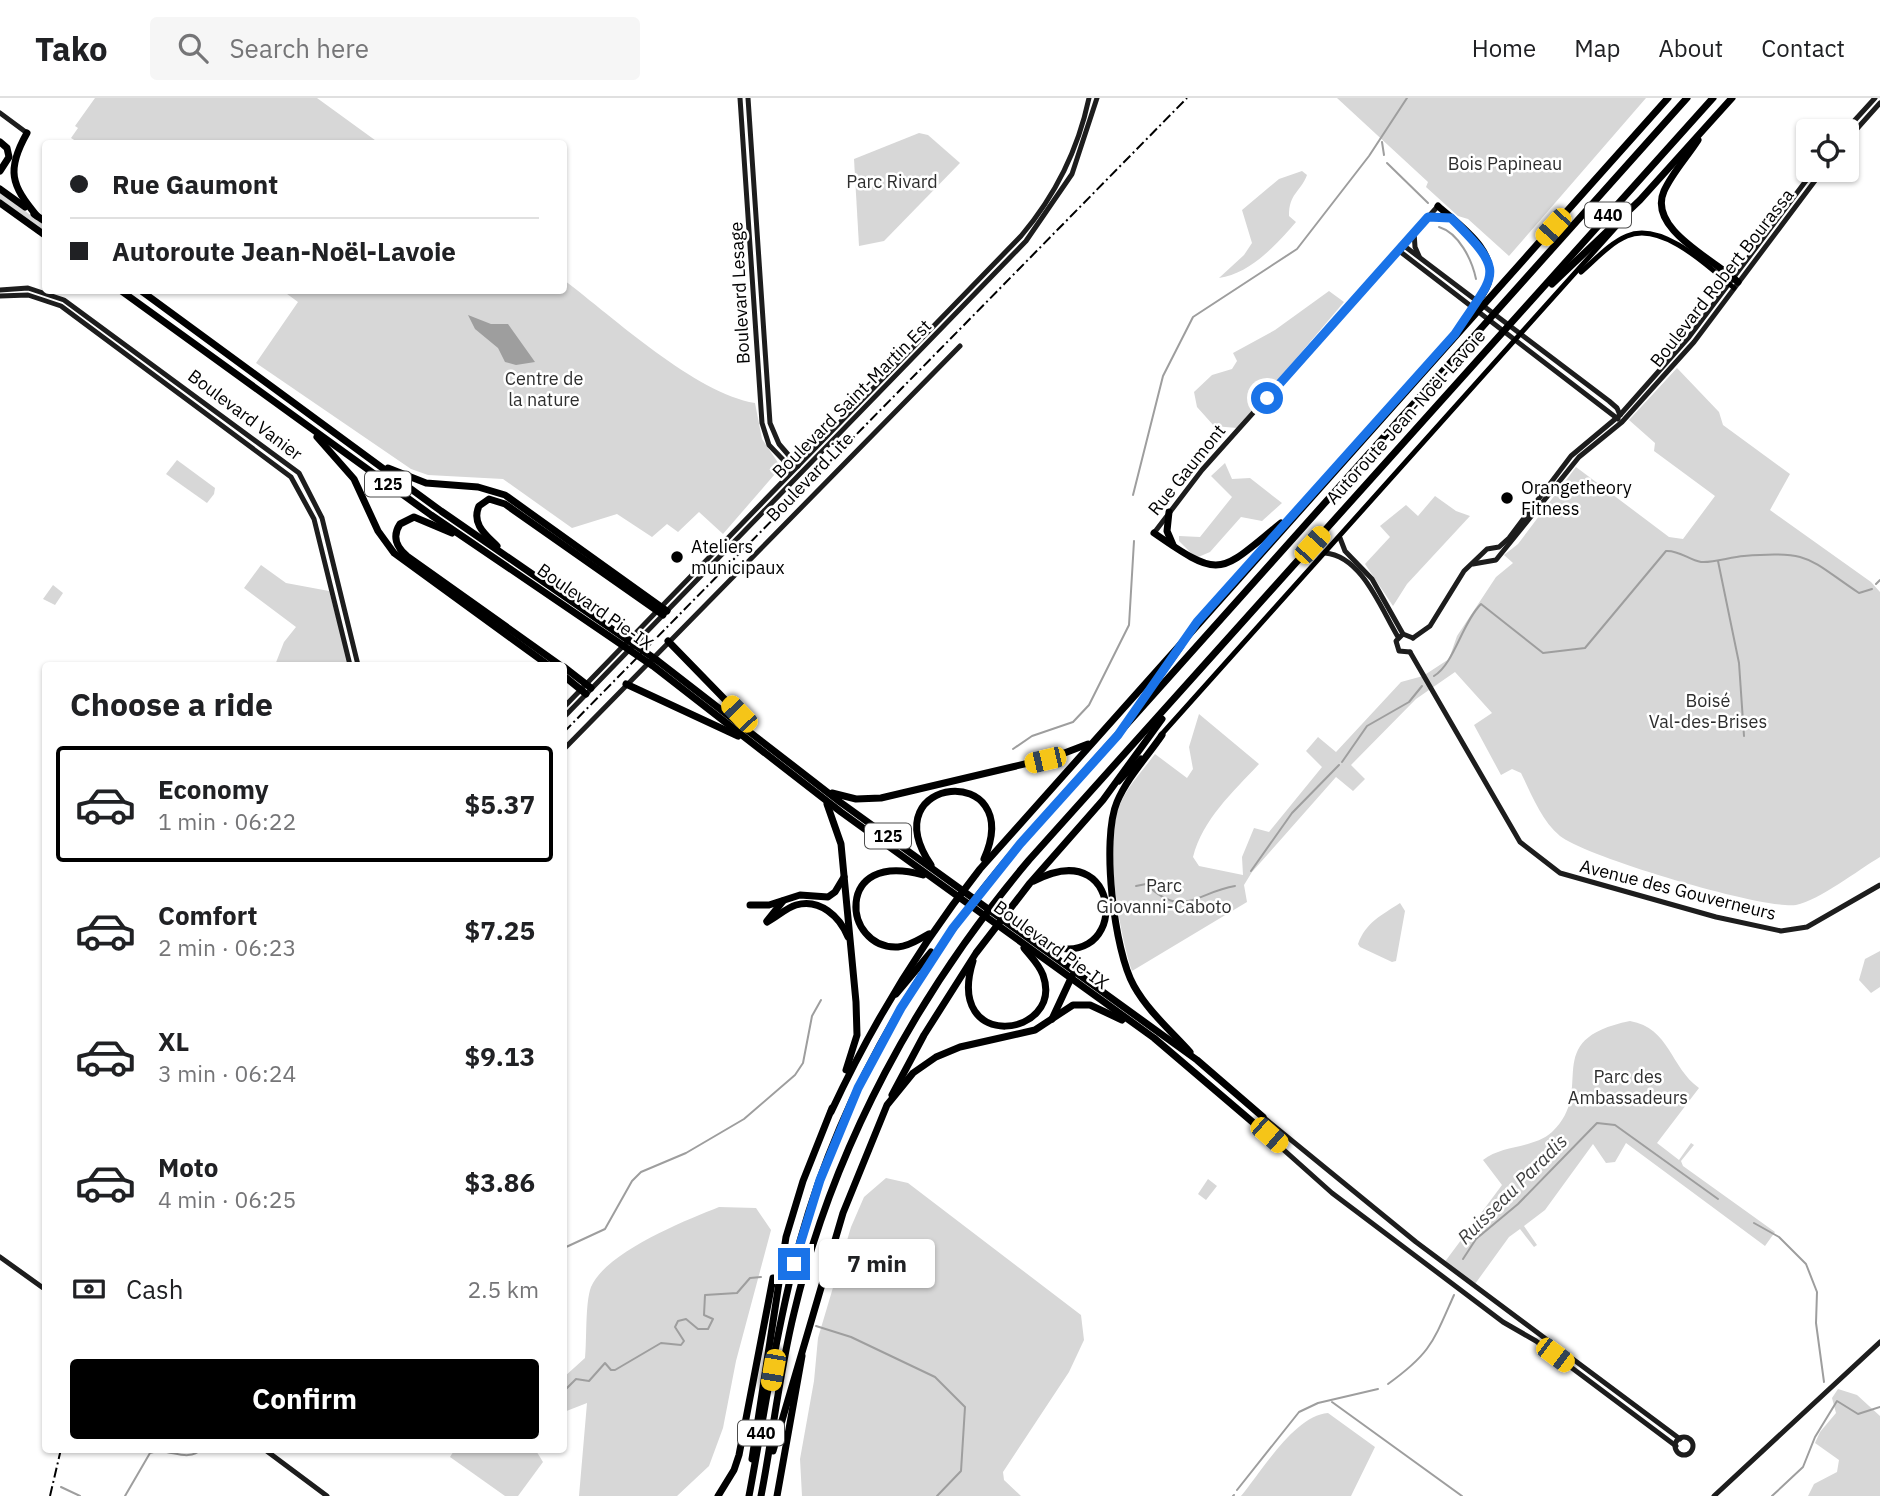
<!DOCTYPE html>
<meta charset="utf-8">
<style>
:root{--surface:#fff;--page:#f6f6f6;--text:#202124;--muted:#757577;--line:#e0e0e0;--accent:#000}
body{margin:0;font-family:"IBM Plex Sans",sans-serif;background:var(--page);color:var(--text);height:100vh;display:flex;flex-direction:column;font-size:26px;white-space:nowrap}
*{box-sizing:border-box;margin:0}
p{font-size:23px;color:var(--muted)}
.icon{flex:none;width:38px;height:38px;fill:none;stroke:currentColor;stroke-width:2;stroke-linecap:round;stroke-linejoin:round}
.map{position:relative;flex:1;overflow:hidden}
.drawer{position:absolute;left:42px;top:564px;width:525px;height:791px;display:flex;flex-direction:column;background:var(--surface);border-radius:7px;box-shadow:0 2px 5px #0004}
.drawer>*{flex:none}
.hud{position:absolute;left:42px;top:42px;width:525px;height:154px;border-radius:7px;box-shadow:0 2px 5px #0004;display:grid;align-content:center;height:154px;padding:0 28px;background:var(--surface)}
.fabs{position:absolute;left:1796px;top:21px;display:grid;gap:14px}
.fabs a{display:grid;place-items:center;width:63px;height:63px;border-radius:7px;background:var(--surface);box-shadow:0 2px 5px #0004;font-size:35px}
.end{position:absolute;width:32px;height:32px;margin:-16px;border:9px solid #1a73e8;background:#fff;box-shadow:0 0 0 4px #fff}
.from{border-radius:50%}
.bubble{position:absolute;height:49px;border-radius:7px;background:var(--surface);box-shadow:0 2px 5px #0004;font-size:23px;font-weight:700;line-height:49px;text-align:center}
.car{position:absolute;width:21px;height:42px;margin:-21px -10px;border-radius:9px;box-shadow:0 0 5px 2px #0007;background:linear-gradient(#f5c518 24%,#345 0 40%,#f5c518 0 76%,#345 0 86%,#f5c518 0)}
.hud b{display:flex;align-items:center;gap:24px;height:66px;font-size:26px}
.hud b+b{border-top:2px solid var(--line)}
.hud i{width:18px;height:18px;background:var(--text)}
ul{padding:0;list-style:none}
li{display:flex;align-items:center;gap:21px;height:116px;margin:0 14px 10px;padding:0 14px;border:4px solid transparent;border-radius:7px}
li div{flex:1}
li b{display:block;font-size:26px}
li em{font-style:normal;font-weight:700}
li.active{border-color:var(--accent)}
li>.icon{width:63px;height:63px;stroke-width:1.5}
h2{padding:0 28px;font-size:32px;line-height:84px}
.pay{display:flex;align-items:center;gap:18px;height:77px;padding:0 28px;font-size:26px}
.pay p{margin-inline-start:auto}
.primary-button{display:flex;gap:14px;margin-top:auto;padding:14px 28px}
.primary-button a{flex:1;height:80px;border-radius:7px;background:var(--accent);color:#fff;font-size:28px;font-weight:700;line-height:80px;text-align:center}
header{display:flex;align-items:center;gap:42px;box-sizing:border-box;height:98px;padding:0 35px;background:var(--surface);border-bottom:2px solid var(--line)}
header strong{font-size:33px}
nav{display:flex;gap:38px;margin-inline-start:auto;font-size:24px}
.search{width:490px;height:63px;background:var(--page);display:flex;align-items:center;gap:18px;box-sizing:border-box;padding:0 24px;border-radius:7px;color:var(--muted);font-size:26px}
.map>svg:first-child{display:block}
.green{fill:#d7d7d7}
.water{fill:#9e9e9e}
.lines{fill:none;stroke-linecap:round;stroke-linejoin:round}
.stream{stroke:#9e9e9e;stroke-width:2}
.secondary{stroke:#1d1d1d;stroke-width:5}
.primary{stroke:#000;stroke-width:5}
.highway{stroke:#000;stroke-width:7}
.rail{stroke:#000;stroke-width:2;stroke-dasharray:10 3.5 2 3.5;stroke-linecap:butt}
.route{stroke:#1a73e8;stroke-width:9}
.poi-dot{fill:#000;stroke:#fff;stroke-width:2.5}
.labels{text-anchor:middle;stroke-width:5;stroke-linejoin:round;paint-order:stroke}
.shield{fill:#fff;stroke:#4c4c4c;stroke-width:2}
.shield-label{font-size:16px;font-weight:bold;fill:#000}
.park-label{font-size:18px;fill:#2e2e2e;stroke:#fff}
.street-label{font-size:18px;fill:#000;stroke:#fff}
.poi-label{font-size:18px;fill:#000;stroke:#fff;text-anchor:start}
.water-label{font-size:19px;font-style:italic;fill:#3f3f3f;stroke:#fff}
</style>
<header>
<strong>Tako</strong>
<div class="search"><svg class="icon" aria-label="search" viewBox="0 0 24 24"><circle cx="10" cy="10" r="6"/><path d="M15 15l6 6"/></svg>Search here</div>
<nav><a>Home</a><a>Map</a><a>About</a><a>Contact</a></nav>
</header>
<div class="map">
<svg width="1880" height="1398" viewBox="0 0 1880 1398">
<rect width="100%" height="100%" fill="#fff"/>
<g class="green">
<polygon points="95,0 317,0 379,45 79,45 71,40 78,30 75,28"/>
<polygon points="1337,0 1646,0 1509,158 1468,121 1458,118 1426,89 1428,84"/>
<polygon points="919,35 928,37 960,65 884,143 859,148 854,61"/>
<path d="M 1302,73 L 1307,77 C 1300,95 1289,95 1289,118 L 1296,124 C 1277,146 1250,176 1219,180 L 1244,157 L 1252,145 L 1242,112 L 1279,81 Z"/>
<polygon points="0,94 45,128 45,135 0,101"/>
<path d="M 564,182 C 614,220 695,295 755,305 L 762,341 L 781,369 L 723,436 L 699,414 L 678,434 L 667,426 L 652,439 L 617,416 L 572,430 L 503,381 L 428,377 L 411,371 L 256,265 L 298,204 L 283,193 L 564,192 Z"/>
<polygon points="1329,193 1344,204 1237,330 1214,328 1197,309 1194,294 1212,277 1232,271 1237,263 1233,255 1275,232"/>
<path d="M 1677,270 L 1719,314 L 1723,327 L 1790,376 L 1770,412 L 1871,484 L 1880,494 L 1880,759 C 1858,772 1820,802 1796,807 C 1764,812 1586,759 1560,738 C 1541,722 1532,697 1521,675 L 1512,671 L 1501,677 L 1474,627 L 1492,615 L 1455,574 L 1416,601 L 1351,667 L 1365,681 L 1353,693 L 1336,679 L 1252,774 L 1244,787 L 1247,804 L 1132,873 C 1119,834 1103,742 1121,704 C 1129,687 1143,672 1155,656 L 1187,680 L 1193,671 L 1189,649 L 1199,616 L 1259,666 C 1232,695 1203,721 1193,759 L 1199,768 L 1243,777 L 1242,759 L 1254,730 L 1269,734 L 1322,669 L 1306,653 L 1318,639 L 1336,654 L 1401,584 L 1423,578 L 1449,561 L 1457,538 L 1496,479 L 1513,465 L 1504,457 L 1518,446 L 1576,369 L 1669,439 L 1683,441 L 1715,398 L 1654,353 L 1655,345 L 1629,322 Z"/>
<polygon points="177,362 215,390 214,396 207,405 166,376"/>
<polygon points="1225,365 1232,381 1250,380 1282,405 1262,423 1241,419 1210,454 1196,460 1179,443 1179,438 1200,439 1232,399 1211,378"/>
<polygon points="1435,398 1456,413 1470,418 1407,486 1393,508 1365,466 1390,439 1380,428 1406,407 1418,418"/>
<polygon points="261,467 286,485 329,493 349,567 275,567 284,544 296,529 244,490"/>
<polygon points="53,487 63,495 55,507 43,501"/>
<path d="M 1400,805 L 1405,813 L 1396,863 L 1392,864 L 1360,849 L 1358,846 C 1366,824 1382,817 1400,805 Z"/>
<polygon points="1880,853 1880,889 1871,895 1859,882 1865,861"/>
<path d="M 1630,923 C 1670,930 1670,969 1699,990 L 1657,1045 L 1679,1062 L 1691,1045 L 1694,1047 L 1681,1063 L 1683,1068 L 1775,1134 L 1765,1148 L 1626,1045 L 1615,1064 L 1606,1065 L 1593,1046 L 1545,1112 L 1524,1128 L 1537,1147 L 1534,1149 L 1520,1131 L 1509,1139 L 1475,1186 L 1444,1165 L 1502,1087 L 1483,1062 C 1503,1046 1533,1051 1552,1034 C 1598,991 1537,942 1630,923 Z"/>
<polygon points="886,1080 908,1085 1081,1217 1084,1242 1069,1274 1003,1374 1004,1382 1021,1398 802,1398 800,1361 814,1283 818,1240 851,1129 864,1099"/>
<polygon points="1208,1081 1217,1088 1206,1102 1198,1096"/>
<path d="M 719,1109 L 756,1110 L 771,1132 L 736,1263 L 723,1330 L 709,1368 L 677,1398 L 579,1398 L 587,1305 L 564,1314 L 564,1279 L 585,1260 C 587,1242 585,1205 591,1189 C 606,1154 684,1123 719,1109 Z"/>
<polygon points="1838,1291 1857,1297 1880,1318 1880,1398 1808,1398 1814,1386 1837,1374 1839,1362 1815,1345 1820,1334 1836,1315 1832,1300"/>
<path d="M 1328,1315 L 1375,1349 L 1351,1398 L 1241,1398 C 1262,1373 1295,1317 1328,1315 Z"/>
<polygon points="455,1351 535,1351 543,1364 518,1398 505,1398 450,1359"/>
</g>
<polygon class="water" points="468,217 491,226 508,226 535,264 516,267 505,264 498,250 475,231"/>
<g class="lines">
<g class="stream">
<polyline points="1382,44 1384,57"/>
<polyline points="1387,65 1428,105"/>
<path d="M 1439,129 C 1459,135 1472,162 1476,181"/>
<polyline points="1133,397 1163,278 1193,219 1297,151 1369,58 1407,0"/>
<polyline points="1718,463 1739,565 1744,638"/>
<polyline points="1876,486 1880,482"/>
<path d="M 1434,578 C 1454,566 1462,525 1481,506 L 1543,555 L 1585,550 L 1666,453 C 1679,452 1689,462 1701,464 C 1714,465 1730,459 1744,458 C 1811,452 1808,461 1859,495 L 1872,491"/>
<polyline points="1013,651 1032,638 1073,624 1089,607 1129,527 1134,443"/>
<polyline points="1342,664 1367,628 1409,604 1422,588"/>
<polyline points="1251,773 1292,715 1339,667"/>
<path d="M 1136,788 L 1146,786 C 1183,822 1197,794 1235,788"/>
<polyline points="1754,1125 1779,1139 1806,1166 1817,1194 1816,1225 1824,1284"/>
<polyline points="564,1150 605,1131 632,1083 641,1074 686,1055 744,1021 795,977 803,965 812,918 821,902"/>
<polyline points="1463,1161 1476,1141 1518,1106 1597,1025 1615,1027 1718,1101"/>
<polyline points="816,1228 851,1239 935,1279 965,1309 961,1373 937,1398"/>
<path d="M 1388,1286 C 1431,1255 1433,1244 1454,1197"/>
<polyline points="564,1293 576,1281 589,1283 605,1265 611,1272 615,1272 661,1245 681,1247 684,1243 675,1229 678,1223 686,1221 698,1231 708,1231 713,1221 704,1217 705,1197 737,1195 750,1180 761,1179"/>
<polyline points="1332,1304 1462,1398"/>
<polyline points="61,1389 80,1398"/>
<polyline points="1237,1392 1299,1314 1318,1305 1378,1291"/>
<path d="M 125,1398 L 150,1355 C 168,1348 186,1366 202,1351"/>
<polyline points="1233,1398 1234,1397"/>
<polyline points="1772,1398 1803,1369 1815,1339 1837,1303 1858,1316 1880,1309"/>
</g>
<g class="secondary">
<polyline points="740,0 762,325 769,347 793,372"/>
<polyline points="748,0 770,325 779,346 798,368"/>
<polyline points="0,15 27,35"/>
<polyline points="1845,33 1875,0"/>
<polyline points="1846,43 1880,5"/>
<polyline points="1414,134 1415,149 1419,158"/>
<polyline points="1403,147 1609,303 1617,310 1620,317"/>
<polyline points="1398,152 1618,321"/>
<polyline points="0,192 28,190 64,202 299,375 322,420 358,567"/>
<polyline points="0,198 28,197 61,208 291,379 314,421 350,567"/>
<polyline points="1154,435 1202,372 1438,108"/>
<polyline points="1340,440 1345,453 1372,481 1403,536"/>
<path d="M 1325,455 C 1362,458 1381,511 1398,539"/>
<polyline points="1473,466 1496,462 1579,359 1622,324 1694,244 1823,72"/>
<polyline points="1413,540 1430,528 1464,473 1487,451 1499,449 1509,440 1571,358 1620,317 1689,239 1814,72"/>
<polyline points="1410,554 1520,744 1560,775 1716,819 1781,833 1807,829 1880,787"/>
<polyline points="1410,554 1399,553 1396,543 1403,536 1413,540"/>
<path d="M 564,609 L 1021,138 C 1055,98 1078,52 1089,0"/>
<polyline points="564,619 1026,143 1072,76 1097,0"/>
<polyline points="564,651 960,248"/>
<polyline points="1263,1019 1416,1144 1680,1341"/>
<polyline points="1256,1027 1332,1095 1503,1224 1536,1243 1676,1348"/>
<polyline points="0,1159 46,1192"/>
<circle cx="1684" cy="1348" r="9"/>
<polyline points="264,1351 327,1398"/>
<polyline points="1714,1398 1880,1244"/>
</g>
<g class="primary">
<path d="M 1581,174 C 1595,162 1610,145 1627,138 C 1662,123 1709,169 1734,190"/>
<polyline points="1161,637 1617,128"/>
<polyline points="1119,684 1141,660"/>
</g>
<g class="highway">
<path d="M 27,35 C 6,72 11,87 37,118"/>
<path d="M 1698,42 C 1687,59 1672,75 1664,93 C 1647,131 1715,162 1738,184"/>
<polyline points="0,44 7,50 9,59 0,73"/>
<polyline points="0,91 25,109"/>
<polyline points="0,105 46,138"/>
<path d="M 1438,108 C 1459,127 1499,153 1488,186 C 1483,200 1471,211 1464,223"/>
<polyline points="34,116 46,124"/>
<polyline points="1428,119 1451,120"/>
<polyline points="1552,186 1640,102 1732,0"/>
<polyline points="120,192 431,417 653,568 841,714 1154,940 1256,1027"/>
<polyline points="140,192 441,413 658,563 840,704 1197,962 1263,1019"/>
<polyline points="317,339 354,381 378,433 394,455 548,567"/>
<polyline points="388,370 426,385 478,389 505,397 667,513"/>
<polyline points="1169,414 1167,433 1173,447"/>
<path d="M 452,435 L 414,419 L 400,426 C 392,438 396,449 407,458 L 560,567"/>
<path d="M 1154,435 C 1223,483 1219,475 1281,425"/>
<path d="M 497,448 C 486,437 471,426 479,408 L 489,401 L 505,406 L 663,517"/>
<polyline points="668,543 739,616 746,628"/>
<polyline points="564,569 591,590"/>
<polyline points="564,578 586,596"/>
<polyline points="626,586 738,638"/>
<polyline points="1137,610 1181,548"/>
<path d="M 1162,637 C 1147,659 1127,680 1117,704 C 1101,741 1114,853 1134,888 C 1148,913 1171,933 1190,954"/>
<polyline points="832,695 856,701 881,700 1054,659 1088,646"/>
<polyline points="827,706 841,746 856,904 857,937 846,972"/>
<path d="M 931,767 C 870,677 1027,663 984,761"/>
<path d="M 923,777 C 834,751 842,852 898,849 C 910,848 919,841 929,836"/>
<path d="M 1034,783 C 1130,732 1130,891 1034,841"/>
<polyline points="750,807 769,807 800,797 828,799 835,794 844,779"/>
<polyline points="767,823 783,803"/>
<path d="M 767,824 C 777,819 786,810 796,807 C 820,800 840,819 848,839"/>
<path d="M 973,863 C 944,956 1065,939 1043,877 C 1039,866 1031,859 1024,850"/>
<polyline points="896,896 931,854"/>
<polyline points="1052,921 1072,878"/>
<polyline points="892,997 924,937 976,855 1030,785 1103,702 1162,621"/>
<path d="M 831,1014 C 872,926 920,847 980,771 L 1668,0"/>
<polyline points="773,1353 843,1115 887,1007 913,975 936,959 960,949 1035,932 1073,907 1090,907 1122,922"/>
<polyline points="752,1361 786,1139 803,1083 832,1010"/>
<polyline points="718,1398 734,1372 739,1357 773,1180"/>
<path d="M 749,1398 C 765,1313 777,1226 800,1143 C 842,992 924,856 1026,739 L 1687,0"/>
<path d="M 761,1398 C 773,1337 779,1276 794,1215 C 833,1049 919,892 1029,762 L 1713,0"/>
<polyline points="777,1398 802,1258"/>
</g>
<g class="rail">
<polyline points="564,634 1187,0"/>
<polyline points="50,1398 61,1351"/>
</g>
</g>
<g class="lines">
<path class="route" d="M 794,1166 L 820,1082 L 858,990 L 901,910 L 953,830 L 1020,746 L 1118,637 L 1197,524 L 1455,236 C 1495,174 1509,177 1451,120 L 1428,119 L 1267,300"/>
</g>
<g class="poi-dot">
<circle cx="1507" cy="400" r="7"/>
<circle cx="677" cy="459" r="7"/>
</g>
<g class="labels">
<g class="shield">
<rect x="1585" y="104.5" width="46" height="25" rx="5"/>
<rect x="365" y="373.5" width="46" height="25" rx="5"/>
<rect x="865" y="725.5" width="46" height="25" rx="5"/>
<rect x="738" y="1322.5" width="46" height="25" rx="5"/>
</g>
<g class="shield-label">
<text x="1608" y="123">440</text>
<text x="388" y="392">125</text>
<text x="888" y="744">125</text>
<text x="761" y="1341">440</text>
</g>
<g class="park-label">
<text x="1505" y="72">Bois Papineau</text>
<text x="892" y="90">Parc Rivard</text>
<text x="544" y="287">Centre de<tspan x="544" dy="21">la nature</tspan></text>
<text x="1708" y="609">Boisé<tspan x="1708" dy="21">Val-des-Brises</tspan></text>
<text x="1164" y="794">Parc<tspan x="1164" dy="21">Giovanni-Caboto</tspan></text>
<text x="1628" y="985">Parc des<tspan x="1628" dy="21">Ambassadeurs</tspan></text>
</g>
<g class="street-label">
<text transform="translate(1722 180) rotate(-52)" y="6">Boulevard Robert Bourassa</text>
<text transform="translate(740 195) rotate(-93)" y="6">Boulevard Lesage</text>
<text transform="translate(852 301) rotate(-45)" y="6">Boulevard Saint-Martin Est</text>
<text transform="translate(245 317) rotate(37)" y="6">Boulevard Vanier</text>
<text transform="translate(1406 319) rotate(-48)" y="6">Autoroute Jean-Noël-Lavoie</text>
<text transform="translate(1187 372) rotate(-51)" y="6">Rue Gaumont</text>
<text transform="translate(810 379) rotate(-46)" y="6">Boulevard Lite</text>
<text transform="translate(595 509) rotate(35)" y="6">Boulevard Pie-IX</text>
<text transform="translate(1678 792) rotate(14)" y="6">Avenue des Gouverneurs</text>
<text transform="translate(1051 847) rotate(36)" y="6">Boulevard Pie-IX</text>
</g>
<g class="poi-label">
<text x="1521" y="396">Orangetheory<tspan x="1521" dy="21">Fitness</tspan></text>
<text x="691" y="455">Ateliers<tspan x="691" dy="21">municipaux</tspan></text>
</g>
<g class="water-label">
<text transform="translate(1512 1091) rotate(-45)" y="7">Ruisseau Paradis</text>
</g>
</g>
</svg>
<div class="fabs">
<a><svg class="icon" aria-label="locate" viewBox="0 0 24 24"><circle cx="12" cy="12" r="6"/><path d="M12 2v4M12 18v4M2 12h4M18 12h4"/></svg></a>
</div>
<i class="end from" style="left:1267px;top:300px"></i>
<i class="end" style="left:794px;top:1166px"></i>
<div class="bubble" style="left:819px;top:1141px;width:116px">7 min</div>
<i class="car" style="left:1553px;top:129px;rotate:222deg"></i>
<i class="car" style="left:1312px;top:447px;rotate:42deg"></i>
<i class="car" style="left:739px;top:616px;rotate:316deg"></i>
<i class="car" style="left:1045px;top:662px;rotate:257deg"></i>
<i class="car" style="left:1269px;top:1037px;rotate:131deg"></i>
<i class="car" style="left:1555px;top:1257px;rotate:127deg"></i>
<i class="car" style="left:773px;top:1272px;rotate:190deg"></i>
<div class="hud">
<b><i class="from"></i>Rue Gaumont</b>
<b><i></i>Autoroute Jean-Noël-Lavoie</b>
</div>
<section class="drawer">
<h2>Choose a ride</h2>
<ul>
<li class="active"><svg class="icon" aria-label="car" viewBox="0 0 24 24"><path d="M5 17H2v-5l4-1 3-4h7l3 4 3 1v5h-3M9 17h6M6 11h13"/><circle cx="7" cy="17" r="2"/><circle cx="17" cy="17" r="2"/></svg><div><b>Economy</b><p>1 min · 06:22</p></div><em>$5.37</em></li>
<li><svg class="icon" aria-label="car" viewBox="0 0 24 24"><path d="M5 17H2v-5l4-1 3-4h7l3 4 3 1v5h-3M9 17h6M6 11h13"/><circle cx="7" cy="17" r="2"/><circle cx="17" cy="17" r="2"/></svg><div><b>Comfort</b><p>2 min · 06:23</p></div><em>$7.25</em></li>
<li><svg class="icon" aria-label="car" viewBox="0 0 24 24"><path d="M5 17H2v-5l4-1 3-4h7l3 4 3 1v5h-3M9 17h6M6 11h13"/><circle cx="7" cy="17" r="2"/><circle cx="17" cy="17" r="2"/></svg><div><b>XL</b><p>3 min · 06:24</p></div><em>$9.13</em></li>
<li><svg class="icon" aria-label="car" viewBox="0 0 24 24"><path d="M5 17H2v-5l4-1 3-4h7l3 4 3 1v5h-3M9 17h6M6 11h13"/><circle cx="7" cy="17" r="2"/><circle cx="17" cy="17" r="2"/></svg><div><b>Moto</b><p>4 min · 06:25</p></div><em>$3.86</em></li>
</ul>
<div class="pay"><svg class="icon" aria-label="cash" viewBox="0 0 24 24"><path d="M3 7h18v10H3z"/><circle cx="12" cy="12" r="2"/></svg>Cash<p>2.5 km</p></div>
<div class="primary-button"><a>Confirm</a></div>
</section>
</div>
